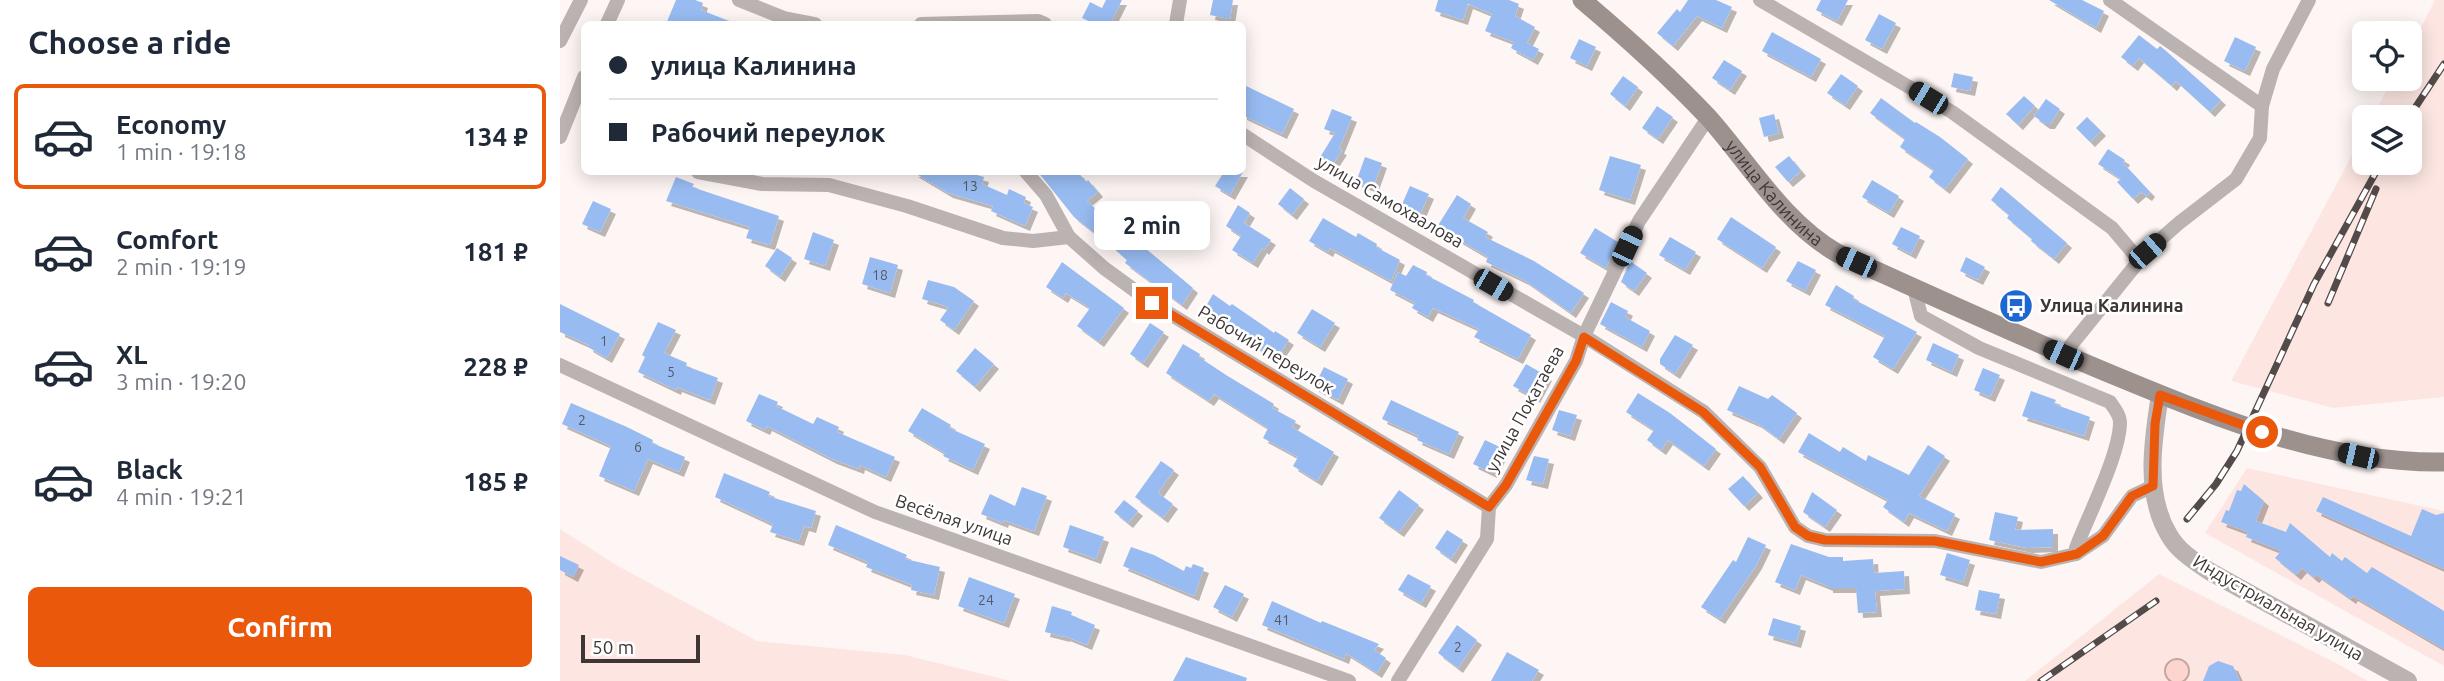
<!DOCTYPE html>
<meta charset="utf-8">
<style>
:root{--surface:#fff;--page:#f6f6f7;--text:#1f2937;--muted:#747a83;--line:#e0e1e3;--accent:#ea580c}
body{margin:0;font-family:Ubuntu,sans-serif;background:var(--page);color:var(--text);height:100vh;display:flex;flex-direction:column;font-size:26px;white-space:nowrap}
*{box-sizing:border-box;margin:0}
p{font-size:23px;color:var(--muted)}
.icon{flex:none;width:38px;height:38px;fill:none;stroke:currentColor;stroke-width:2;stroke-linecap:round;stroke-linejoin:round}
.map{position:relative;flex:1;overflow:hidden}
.side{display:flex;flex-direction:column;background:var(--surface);width:560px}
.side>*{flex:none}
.banner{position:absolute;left:21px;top:21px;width:665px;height:154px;border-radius:10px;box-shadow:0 4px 18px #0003;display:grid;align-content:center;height:154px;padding:0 28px;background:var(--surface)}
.buttons{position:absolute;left:1792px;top:21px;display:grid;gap:14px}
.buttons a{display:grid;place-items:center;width:70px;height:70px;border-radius:10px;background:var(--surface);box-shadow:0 4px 18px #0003;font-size:35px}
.scale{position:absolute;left:21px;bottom:18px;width:119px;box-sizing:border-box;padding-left:7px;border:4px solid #3e3635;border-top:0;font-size:19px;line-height:24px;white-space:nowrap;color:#3e3635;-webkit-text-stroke:5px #fff;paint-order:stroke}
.end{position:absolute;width:32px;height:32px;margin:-16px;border:9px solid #ea580c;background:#fff;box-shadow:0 0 0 4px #fff}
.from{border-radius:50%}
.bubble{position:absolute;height:49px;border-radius:10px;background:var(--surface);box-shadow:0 4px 18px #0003;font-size:23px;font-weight:700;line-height:49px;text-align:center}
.car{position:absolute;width:21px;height:42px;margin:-21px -10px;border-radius:9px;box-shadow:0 0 5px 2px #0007;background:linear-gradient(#222 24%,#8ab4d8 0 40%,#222 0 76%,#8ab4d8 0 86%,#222 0)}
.banner b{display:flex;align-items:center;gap:24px;height:66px;font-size:26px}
.banner b+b{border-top:2px solid var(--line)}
.banner i{width:18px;height:18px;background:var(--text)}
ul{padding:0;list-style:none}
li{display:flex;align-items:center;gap:21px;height:105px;margin:0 14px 10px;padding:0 14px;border:4px solid transparent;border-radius:10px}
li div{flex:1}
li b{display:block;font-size:26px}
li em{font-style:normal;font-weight:700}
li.on{border-color:var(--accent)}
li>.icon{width:63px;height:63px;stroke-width:1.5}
h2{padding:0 28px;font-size:32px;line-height:84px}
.cta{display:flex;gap:14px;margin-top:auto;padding:14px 28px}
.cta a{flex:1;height:80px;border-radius:10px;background:var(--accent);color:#fff;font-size:28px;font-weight:700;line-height:80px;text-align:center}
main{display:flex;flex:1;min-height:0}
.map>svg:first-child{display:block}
.built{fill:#fde6e2}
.water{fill:#fcd6ce;stroke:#c3a6a0;stroke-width:2}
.building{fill:#98bcf2;filter:url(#shadow)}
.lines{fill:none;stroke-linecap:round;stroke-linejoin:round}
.minor{stroke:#bbb3b1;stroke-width:14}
.tertiary{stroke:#bbb3b1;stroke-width:18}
.secondary{stroke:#9d918e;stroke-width:19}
.rail-casing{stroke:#534b4a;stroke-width:7}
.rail{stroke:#fff;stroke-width:4.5;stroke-dasharray:13;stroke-linecap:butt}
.route{stroke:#ea580c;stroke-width:9}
.labels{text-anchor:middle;stroke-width:5;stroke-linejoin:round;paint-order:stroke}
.number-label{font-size:14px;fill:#545864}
.street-label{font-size:18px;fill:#3e3635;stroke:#fff}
.poi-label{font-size:18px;font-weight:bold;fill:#3e3635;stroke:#fff;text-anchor:start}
</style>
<main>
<section class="side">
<h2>Choose a ride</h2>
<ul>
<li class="on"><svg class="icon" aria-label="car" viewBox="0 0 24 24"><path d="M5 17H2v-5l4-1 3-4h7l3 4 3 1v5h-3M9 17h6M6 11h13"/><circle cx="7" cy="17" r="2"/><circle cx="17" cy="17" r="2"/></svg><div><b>Economy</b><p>1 min · 19:18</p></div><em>134 ₽</em></li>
<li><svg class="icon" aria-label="car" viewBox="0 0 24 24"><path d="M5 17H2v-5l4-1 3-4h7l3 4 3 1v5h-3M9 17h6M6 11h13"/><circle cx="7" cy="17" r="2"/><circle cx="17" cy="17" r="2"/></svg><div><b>Comfort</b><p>2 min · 19:19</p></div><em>181 ₽</em></li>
<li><svg class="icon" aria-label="car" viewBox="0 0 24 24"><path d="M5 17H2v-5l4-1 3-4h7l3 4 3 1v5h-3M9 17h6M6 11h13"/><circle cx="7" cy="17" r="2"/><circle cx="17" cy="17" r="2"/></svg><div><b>XL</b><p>3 min · 19:20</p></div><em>228 ₽</em></li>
<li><svg class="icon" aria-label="car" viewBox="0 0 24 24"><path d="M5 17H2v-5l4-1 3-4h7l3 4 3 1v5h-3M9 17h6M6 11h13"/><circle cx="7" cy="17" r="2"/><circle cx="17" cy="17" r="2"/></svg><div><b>Black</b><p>4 min · 19:21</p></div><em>185 ₽</em></li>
</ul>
<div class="cta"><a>Confirm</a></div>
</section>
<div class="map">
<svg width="1884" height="681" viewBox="0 0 1884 681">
<defs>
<filter id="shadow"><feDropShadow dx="5" dy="5" stdDeviation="0" flood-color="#0004"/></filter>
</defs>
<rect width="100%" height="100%" fill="#fef6f4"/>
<g class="built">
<polygon points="1875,0 1884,0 1884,397 1773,408 1671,381 1804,133 1804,163 1850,163 1850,117 1812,117 1833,79 1850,79 1850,48"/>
<polygon points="1687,468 1884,511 1884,666 1645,533"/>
<polygon points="0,529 58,566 197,641 345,655 451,681 0,681"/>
<polygon points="1599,574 1776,663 1808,681 1465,681"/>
</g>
<circle class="water" cx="1617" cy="671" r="12"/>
<g class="building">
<polygon points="116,0 135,0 143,3 141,10 177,24 106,24"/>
<polygon points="546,0 562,0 550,24 535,24 522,18 530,2 542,8"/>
<polygon points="653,0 673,0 670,19 650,15"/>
<polygon points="878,0 949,0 959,4 955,16 975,27 967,43 979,49 973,60 951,48 954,42 925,31 932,14 908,4 903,20 875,11"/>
<polygon points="1128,0 1156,0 1172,7 1162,28 1137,16 1113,46 1097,33 1117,9 1120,12"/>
<polygon points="1261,0 1288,0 1277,21 1256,10"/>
<polygon points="1489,0 1522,0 1544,11 1536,28"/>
<polygon points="1319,14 1336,23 1322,49 1305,40"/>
<polygon points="1212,32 1261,59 1251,77 1202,51"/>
<polygon points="1579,35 1597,49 1600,46 1605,50 1661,100 1650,112 1616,81 1612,86 1579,58 1573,66 1561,57"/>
<polygon points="1675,37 1696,47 1685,71 1664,61"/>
<polygon points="1019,39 1036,47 1027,66 1010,58"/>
<polygon points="1164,60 1182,71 1170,90 1152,78"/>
<polygon points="1394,73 1413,77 1410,91 1391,87"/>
<polygon points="1281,74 1298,86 1285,105 1267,93"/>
<polygon points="1063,76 1078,87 1065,106 1050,94"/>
<polygon points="682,84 734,109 722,134 682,115"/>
<polygon points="1464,96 1475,106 1458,125 1446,114"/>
<polygon points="1321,98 1355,123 1356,122 1380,137 1408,159 1385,189 1369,177 1374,170 1340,147 1345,139 1310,113"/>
<polygon points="1486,99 1500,109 1490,124 1485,124 1474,116"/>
<polygon points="1097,106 1113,117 1098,139 1082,128"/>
<polygon points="772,109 792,117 779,149 782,150 771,167 759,159 775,133 764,129"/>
<polygon points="1214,114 1219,133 1204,137 1199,118"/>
<polygon points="1527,117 1541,131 1530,142 1516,128"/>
<polygon points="1548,149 1565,160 1563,163 1590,192 1587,196 1581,192 1573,199 1557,182 1561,179 1538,164"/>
<polygon points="1050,156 1081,165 1070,200 1039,190"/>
<polygon points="1229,156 1241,171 1228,182 1215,167"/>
<polygon points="805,157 822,163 813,188 796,182"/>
<polygon points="353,172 406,172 424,177 422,184 447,195 449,189 466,197 464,203 473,207 465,226 431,211 433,206 388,193"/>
<polygon points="478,172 518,172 526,182 528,180 538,192 527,201 555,226 562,219 578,233 573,238 633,288 622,305 565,263 567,260 537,233 536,234 514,217"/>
<polygon points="664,172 683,172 670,195 655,186"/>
<polygon points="116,177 134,184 132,187 219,216 210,245 186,238 190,227 106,201"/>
<polygon points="1312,180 1339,196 1329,213 1302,197"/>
<polygon points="850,186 869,194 859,217 840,209"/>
<polygon points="1441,187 1507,243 1494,259 1471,241 1472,239 1447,218 1449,215 1431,200"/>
<polygon points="730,188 744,199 732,215 718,204"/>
<polygon points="897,195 911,204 903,218 928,232 925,237 974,261 1024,293 1011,313 964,280 926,262 928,257 877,227"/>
<polygon points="33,201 51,209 40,232 22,224"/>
<polygon points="678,205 690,213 684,223 711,240 704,250 702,248 693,263 672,250 681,236 666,226"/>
<polygon points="1171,217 1216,247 1202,268 1157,239"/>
<polygon points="763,218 796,237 798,233 817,244 816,247 840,260 831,281 770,248 768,252 749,241"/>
<polygon points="1341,227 1360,236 1351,254 1332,244"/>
<polygon points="1035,228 1058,242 1046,268 1020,253"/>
<polygon points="253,232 274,240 265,266 244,259"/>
<polygon points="1110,237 1136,252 1125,270 1099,255"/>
<polygon points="217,248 232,258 220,277 205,266"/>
<polygon points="310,257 338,265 330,293 302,284"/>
<polygon points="1406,257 1425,267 1418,280 1400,271"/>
<polygon points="1070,261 1087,273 1074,291 1061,282"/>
<polygon points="1238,261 1256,270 1245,291 1226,281"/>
<polygon points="502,262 564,308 539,342 517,326 530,308 506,293 503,298 486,287"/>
<polygon points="853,265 867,272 866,275 914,300 913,302 971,335 958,359 914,337 919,329 873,308 868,317 852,308 855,303 830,290 838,272 846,276"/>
<polygon points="368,280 394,287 414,301 394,330 380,320 389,307 362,299"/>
<polygon points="1276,285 1294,296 1293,299 1357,332 1333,369 1313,357 1325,336 1265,305"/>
<polygon points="653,294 670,306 672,304 714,333 715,331 729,340 716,359 676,334 677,332 656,316 652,322 641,315"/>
<polygon points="1051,302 1068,311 1065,317 1090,331 1082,347 1040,324"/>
<polygon points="0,304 60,334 47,358 28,347 29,345 0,332"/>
<polygon points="752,309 775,323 760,347 737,333"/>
<polygon points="98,322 116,330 104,353 127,363 126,366 158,378 150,400 117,387 116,390 78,372 85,357 82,355"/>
<polygon points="590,323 604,332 583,363 570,354"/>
<polygon points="1115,335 1133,345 1115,374 1100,364 1100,359"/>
<polygon points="1373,343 1399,355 1392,372 1366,360"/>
<polygon points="623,344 640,354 639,357 666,375 714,404 712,408 736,421 732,427 774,452 757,481 733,466 738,457 703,438 708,428 654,394 649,401 606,373"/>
<polygon points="415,348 434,364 415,387 396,371"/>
<polygon points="966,364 987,376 975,398 953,386"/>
<polygon points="764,367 788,379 778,400 754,387"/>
<polygon points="1423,368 1440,375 1430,397 1414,390"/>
<polygon points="1179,386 1208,399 1212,395 1237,413 1219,439 1197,423 1167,410"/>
<polygon points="1471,391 1496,400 1494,404 1530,417 1524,436 1462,416"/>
<polygon points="1078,393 1110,413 1156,449 1144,466 1108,440 1101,450 1087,440 1094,430 1066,412"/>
<polygon points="199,394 218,402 216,406 253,424 257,417 279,427 277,432 335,457 326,477 300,465 299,469 272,459 207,426 205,430 186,421"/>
<polygon points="831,400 899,432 889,454 857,440 859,436 822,419"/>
<polygon points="11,403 67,427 93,440 92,443 125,457 119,472 88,459 74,491 39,476 51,446 2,424"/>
<polygon points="362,408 391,425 389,428 425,444 413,470 383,456 385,453 348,431"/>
<polygon points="999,410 1017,415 1010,436 992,430"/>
<polygon points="1249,433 1280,452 1283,447 1306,461 1308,455 1349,475 1368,445 1385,456 1359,496 1395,514 1387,531 1349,513 1344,522 1323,507 1328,500 1238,452"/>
<polygon points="925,440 944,449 932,473 913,464"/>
<polygon points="974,456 989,459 983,484 966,480"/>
<polygon points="601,461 614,470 598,493 613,504 603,518 575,497"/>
<polygon points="164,473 210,492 208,496 256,511 251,528 244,526 239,541 210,532 213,524 155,497"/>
<polygon points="1183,476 1198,493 1184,506 1168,489"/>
<polygon points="1684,484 1704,501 1696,521 1726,532 1730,523 1770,557 1772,553 1782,561 1785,557 1807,573 1812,567 1884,611 1884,649 1793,596 1791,599 1757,575 1754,578 1742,568 1736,575 1715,558 1721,551 1686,537 1688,532 1661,522 1666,510 1669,511 1677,490 1681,491"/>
<polygon points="462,487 487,496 474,531 444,520 443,523 421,514 430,494 455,506"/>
<polygon points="839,490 859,505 839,532 819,518"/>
<polygon points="1252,492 1277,510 1265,527 1243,512"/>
<polygon points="1763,497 1851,536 1862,509 1876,515 1884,513 1884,569 1756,511"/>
<polygon points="564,500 578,511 568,523 554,512"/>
<polygon points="1435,512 1458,517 1455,530 1493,529 1493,547 1467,548 1429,540"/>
<polygon points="276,525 347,555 345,559 380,567 374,595 351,590 352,585 306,567 308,562 268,545"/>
<polygon points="510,525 544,537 536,559 503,547"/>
<polygon points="887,530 903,540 891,559 875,548"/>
<polygon points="1188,537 1206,545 1197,564 1160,619 1141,607 1173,560 1176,562"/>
<polygon points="1231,544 1269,557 1283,557 1283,561 1313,559 1314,573 1344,571 1345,589 1315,591 1317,612 1298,613 1296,588 1268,588 1268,586 1241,575 1235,590 1215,582"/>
<polygon points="571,547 594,555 624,571 626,566 631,568 633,564 644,568 634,596 563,566"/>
<polygon points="1387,553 1410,560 1403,582 1380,575"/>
<polygon points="0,556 19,565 13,577 0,570"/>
<polygon points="848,574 871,586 861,603 838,590"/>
<polygon points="409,577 455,594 444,623 398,606"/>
<polygon points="665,585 684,594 672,617 653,607"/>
<polygon points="1419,590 1440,594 1436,614 1415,610"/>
<polygon points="712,601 761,623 762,621 819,644 814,650 826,658 817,673 786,653 784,659 702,625"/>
<polygon points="492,606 512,612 511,615 535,625 527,645 505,636 505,637 485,632"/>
<polygon points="1213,618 1241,626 1236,643 1208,635"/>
<polygon points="897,625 917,640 898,668 878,653"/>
<polygon points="947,652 979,670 972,681 931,681"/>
<polygon points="626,657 687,678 686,681 613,681"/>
<polygon points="1658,661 1673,666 1680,681 1643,681 1649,666"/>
</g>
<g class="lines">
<g class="minor">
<polyline points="179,0 224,18 255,24"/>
<polyline points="1200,0 1392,112 1552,228 1580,261"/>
<polyline points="1550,0 1702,106"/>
<polyline points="47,24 58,0"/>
<polyline points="361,24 478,21 485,24"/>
<polyline points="616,24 620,0"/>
<polyline points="0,41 21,0"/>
<polyline points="682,134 754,181 1024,336 1144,412 1200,467 1235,527 1248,536 1265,540 1375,541 1481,562 1516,554 1543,536 1572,496 1593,486"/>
<polyline points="0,137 24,77"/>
<polyline points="138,172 202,184 269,185 347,206 443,238 473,241 509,237 544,268 592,303 929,507"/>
<polyline points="466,172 486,195 509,237"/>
<path d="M 1354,288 L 1361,316 L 1419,348 L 1550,402 C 1554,408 1560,415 1560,422 C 1560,454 1528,516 1516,548 L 1516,554"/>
<polyline points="1503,355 1587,251 1619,223 1676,179 1700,138 1702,106 1713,69 1749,0"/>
<polyline points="0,365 315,512 789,681"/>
<polyline points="838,681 927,539 929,507 946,485 1016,361 1024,336 1079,221 1148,118"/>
</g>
<path class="tertiary" d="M 1600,395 C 1593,439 1584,494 1609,535 C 1618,551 1634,561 1649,571 L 1848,681"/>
<path class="secondary" id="s1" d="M 1022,0 C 1066,37 1108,75 1148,117 C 1189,163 1223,222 1277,253 C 1370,295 1463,338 1558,377 C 1662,420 1770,464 1884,462"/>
<g class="rail-casing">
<g id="rail">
<polyline points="1849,117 1884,64"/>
<polyline points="1768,303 1816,189"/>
<polyline points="1627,519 1656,484 1677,451 1754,284 1821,163"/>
<polyline points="1481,681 1596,601"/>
</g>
</g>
<use href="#rail" class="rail"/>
</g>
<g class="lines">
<polyline class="route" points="592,303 929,507 946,485 1016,361 1024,337 1143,412 1200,467 1235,527 1248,536 1265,540 1375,541 1481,562 1517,554 1543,536 1572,496 1593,486 1595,424 1600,395 1702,432"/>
</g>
<defs>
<g id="bus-disc" transform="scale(1.75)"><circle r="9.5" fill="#1c67d2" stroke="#fff"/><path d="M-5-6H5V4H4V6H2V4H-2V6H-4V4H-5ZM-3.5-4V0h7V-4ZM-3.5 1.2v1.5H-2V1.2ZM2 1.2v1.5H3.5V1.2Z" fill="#fff"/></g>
</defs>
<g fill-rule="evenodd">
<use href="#bus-disc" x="1456" y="306"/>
</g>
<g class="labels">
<g class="number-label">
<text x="410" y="191">13</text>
<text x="320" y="280">18</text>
<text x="44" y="346">1</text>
<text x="111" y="377">5</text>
<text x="22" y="425">2</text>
<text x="78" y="452">6</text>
<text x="426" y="605">24</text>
<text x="722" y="625">41</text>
<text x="898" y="652">2</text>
</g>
<g class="street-label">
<text dy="6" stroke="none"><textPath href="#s1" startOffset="273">улица Калинина</textPath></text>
<text transform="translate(830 202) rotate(30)" y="6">улица Самохвалова</text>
<text transform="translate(706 350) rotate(31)" y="6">Рабочий переулок</text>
<text transform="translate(965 409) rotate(-61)" y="6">улица Покатаева</text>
<text transform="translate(394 520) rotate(19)" y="6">Весёлая улица</text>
<text transform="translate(1718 608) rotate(30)" y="6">Индустриальная улица</text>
</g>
<g class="poi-label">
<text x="1480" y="312">Улица Калинина</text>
</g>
</g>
</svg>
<div class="buttons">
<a><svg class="icon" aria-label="locate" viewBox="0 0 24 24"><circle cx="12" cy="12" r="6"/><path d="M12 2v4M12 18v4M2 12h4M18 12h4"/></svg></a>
<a><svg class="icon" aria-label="layers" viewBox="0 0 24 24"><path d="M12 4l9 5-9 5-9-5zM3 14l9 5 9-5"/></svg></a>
</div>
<div class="scale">50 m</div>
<i class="end from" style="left:1702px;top:432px"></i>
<i class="end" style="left:592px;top:303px"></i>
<div class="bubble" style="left:534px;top:201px;width:116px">2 min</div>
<i class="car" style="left:1368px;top:98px;rotate:301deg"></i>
<i class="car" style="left:1067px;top:246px;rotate:25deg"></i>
<i class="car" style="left:1587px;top:251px;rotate:49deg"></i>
<i class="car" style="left:1296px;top:262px;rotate:294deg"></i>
<i class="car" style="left:933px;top:285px;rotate:120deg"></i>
<i class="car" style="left:1503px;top:355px;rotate:294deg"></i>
<i class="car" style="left:1798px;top:456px;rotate:283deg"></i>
<div class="banner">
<b><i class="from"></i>улица Калинина</b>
<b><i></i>Рабочий переулок</b>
</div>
</div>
</main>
